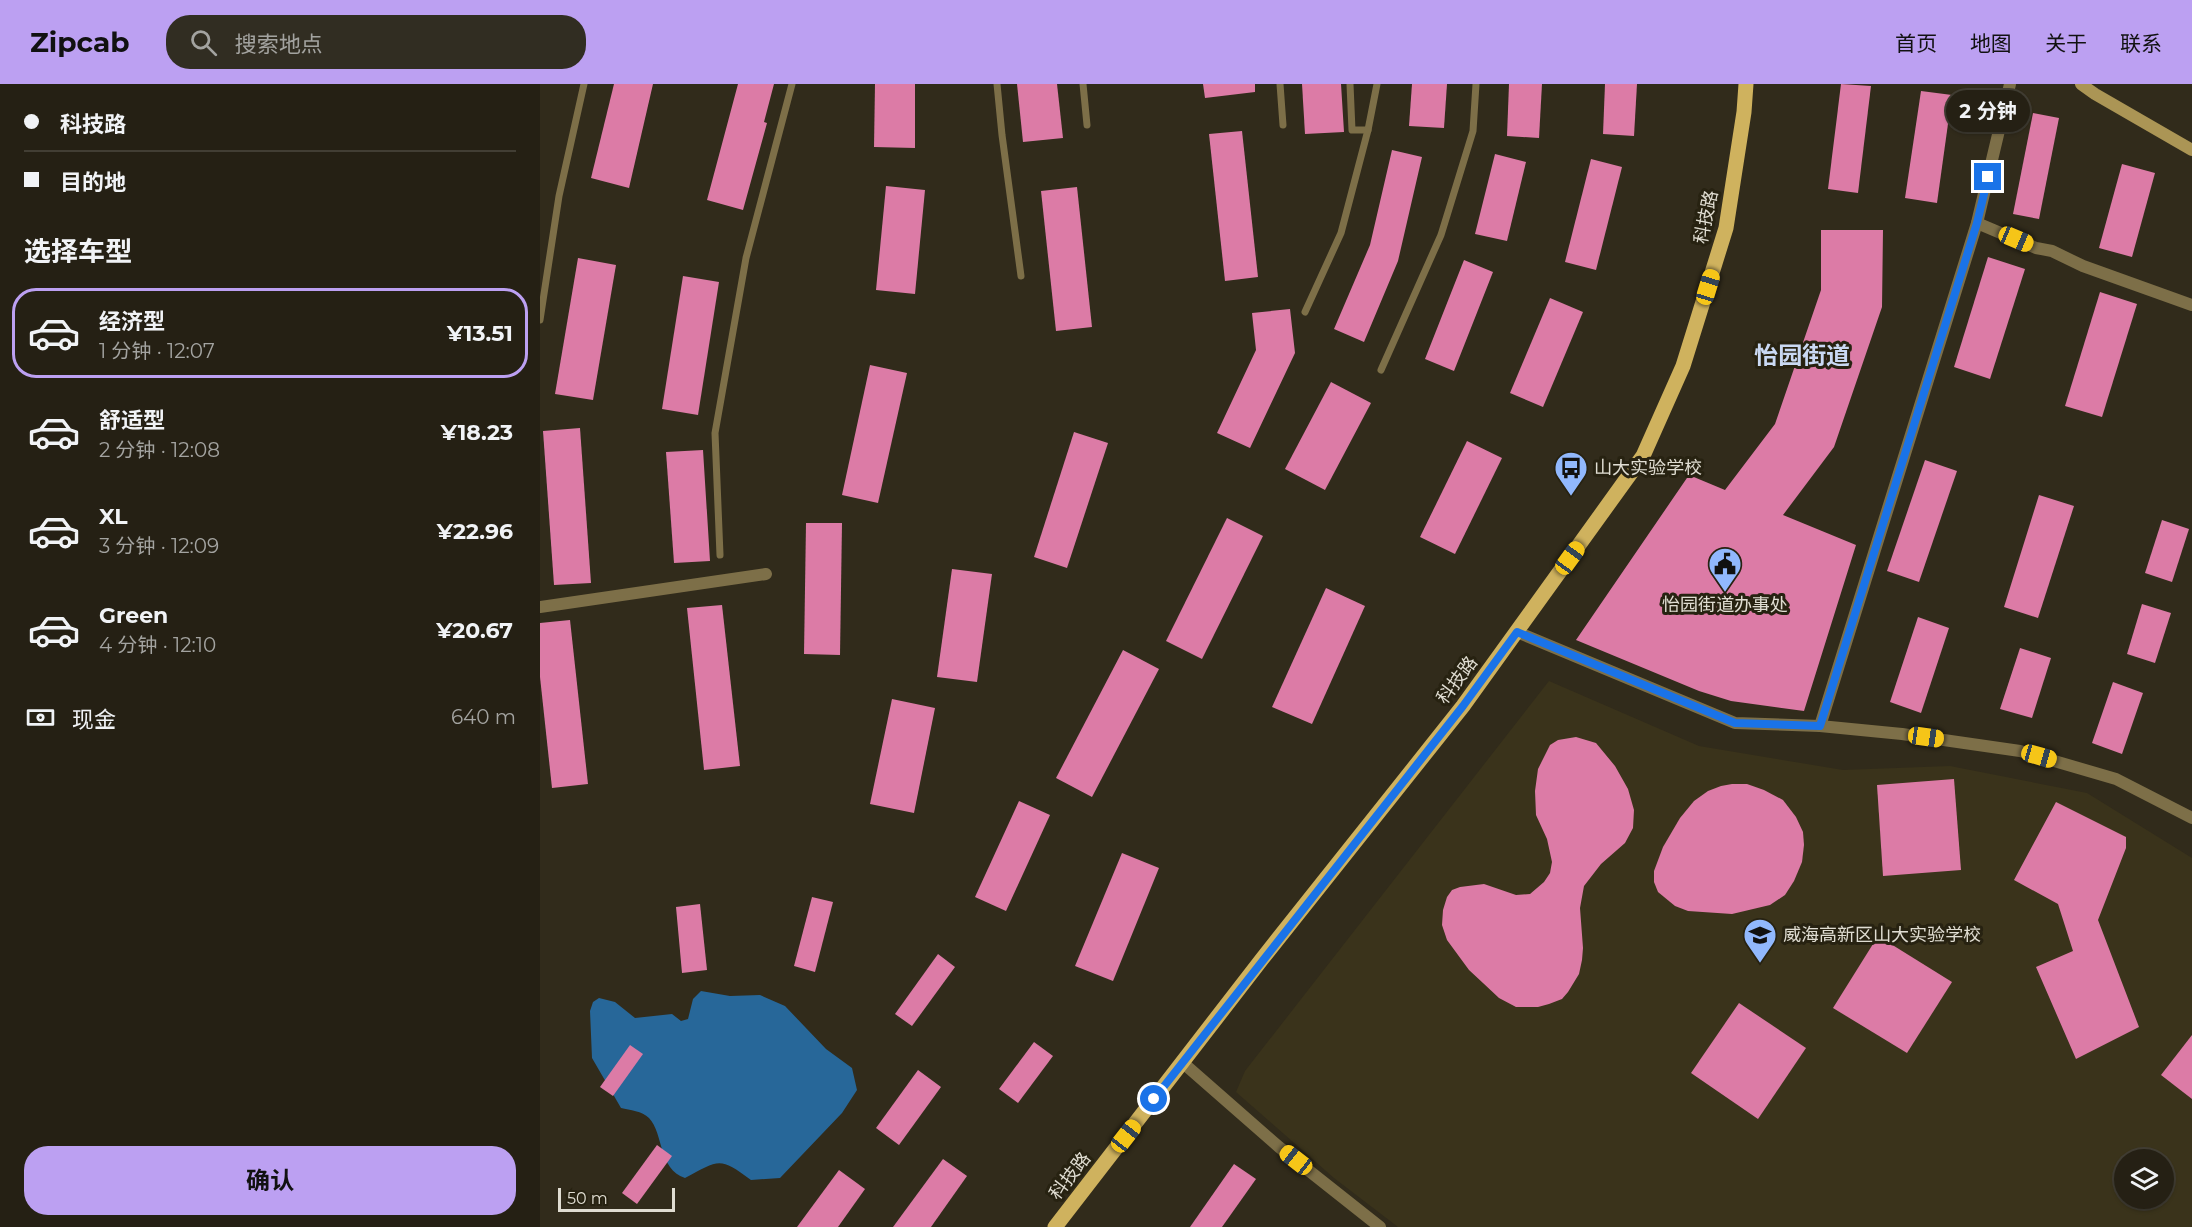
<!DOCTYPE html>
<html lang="zh">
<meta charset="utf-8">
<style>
:root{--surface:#252014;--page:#312d22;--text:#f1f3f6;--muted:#a3a3a0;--line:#423e34;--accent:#bca0f2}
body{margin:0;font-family:Montserrat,"Noto Sans SC",sans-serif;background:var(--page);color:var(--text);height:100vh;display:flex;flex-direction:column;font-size:22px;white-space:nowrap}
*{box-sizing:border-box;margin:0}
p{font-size:20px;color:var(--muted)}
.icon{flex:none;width:33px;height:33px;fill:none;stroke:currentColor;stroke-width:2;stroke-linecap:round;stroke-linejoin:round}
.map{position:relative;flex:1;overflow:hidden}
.side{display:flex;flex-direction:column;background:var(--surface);width:540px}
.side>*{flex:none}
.banner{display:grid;align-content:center;height:132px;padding:0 24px;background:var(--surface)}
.fabs{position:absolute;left:1574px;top:1065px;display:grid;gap:12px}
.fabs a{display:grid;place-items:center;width:60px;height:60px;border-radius:50%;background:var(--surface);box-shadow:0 2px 4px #0004,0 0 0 2px var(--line);font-size:30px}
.scale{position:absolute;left:18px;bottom:15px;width:117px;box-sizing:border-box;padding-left:6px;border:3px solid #e0ddd2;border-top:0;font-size:16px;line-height:21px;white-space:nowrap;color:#e0ddd2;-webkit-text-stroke:4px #272211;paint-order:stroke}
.end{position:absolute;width:27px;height:27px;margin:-14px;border:8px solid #1a73e8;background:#fff;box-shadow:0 0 0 3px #fff}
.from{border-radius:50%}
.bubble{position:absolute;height:42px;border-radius:21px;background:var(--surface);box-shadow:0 2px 4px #0004,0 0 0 2px var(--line);font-size:20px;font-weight:700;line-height:42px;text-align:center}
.car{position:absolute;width:18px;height:36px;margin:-18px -9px;border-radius:8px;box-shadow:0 0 4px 2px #0007;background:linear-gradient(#f5c518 24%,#345 0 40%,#f5c518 0 76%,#345 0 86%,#f5c518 0)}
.banner b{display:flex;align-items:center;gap:21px;height:57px;font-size:22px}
.banner b+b{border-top:2px solid var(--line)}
.banner i{width:15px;height:15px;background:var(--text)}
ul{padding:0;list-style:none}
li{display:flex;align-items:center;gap:18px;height:90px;margin:0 12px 9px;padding:0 12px;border:3px solid transparent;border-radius:24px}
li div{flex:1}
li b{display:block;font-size:22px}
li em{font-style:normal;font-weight:700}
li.current{border-color:var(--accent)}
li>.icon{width:54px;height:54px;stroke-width:1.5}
h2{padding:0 24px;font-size:27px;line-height:72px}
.pay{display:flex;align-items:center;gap:15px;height:66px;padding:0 24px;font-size:22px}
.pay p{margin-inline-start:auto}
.primary-button{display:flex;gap:12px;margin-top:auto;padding:12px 24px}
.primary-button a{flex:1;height:69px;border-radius:24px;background:var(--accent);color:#111;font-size:24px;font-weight:700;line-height:69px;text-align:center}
header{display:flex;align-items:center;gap:36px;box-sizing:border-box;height:84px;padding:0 30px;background:var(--accent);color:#111}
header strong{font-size:28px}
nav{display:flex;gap:33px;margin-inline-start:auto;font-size:21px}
.search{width:420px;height:54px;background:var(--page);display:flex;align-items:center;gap:15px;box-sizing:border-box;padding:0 21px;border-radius:24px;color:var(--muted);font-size:22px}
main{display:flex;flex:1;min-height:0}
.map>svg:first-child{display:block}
.built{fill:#3a331b;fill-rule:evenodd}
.water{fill:#276799}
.building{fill:#dc7ba6}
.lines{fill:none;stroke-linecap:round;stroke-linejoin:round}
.lane{stroke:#7d6f48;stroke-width:7}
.street{stroke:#7d6f48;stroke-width:12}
.secondary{stroke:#ab9555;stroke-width:12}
.primary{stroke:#cfb25e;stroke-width:15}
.route{stroke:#1a73e8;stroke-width:8}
.labels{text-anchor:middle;stroke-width:6;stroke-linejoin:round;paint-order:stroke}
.street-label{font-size:18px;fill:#e0ddd2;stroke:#272211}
.poi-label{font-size:18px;fill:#e0ddd2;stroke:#272211;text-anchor:start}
.district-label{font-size:24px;font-weight:bold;fill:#cad9f3;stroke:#272211}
</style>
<header>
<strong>Zipcab</strong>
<div class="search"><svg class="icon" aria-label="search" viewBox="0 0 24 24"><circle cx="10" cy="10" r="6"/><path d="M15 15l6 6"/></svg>搜索地点</div>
<nav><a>首页</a><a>地图</a><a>关于</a><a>联系</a></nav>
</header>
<main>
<section class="side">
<div class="banner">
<b><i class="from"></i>科技路</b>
<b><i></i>目的地</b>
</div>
<h2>选择车型</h2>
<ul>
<li class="current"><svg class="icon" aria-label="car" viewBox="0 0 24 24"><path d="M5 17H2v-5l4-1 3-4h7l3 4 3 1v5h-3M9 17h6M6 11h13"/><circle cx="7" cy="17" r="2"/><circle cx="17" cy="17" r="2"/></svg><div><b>经济型</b><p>1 分钟 · 12:07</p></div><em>¥13.51</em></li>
<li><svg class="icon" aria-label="car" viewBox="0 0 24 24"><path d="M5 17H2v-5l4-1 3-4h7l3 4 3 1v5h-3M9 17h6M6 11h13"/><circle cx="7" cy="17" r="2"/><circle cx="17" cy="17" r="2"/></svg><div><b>舒适型</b><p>2 分钟 · 12:08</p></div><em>¥18.23</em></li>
<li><svg class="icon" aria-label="car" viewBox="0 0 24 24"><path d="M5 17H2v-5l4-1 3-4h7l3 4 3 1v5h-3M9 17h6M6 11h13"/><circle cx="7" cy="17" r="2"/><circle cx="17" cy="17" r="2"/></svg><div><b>XL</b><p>3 分钟 · 12:09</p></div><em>¥22.96</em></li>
<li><svg class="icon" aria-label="car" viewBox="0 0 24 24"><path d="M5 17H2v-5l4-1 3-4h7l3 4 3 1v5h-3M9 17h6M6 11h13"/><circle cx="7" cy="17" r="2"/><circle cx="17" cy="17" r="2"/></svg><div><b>Green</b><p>4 分钟 · 12:10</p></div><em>¥20.67</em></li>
</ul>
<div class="pay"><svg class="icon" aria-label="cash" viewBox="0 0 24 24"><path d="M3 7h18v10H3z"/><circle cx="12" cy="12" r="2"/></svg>现金<p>640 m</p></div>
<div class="primary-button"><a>确认</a></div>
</section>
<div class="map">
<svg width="1652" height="1143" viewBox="0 0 1652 1143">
<rect width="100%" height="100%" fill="#312b1b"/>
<path class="built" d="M 1009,597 L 1159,662 L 1303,686 L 1410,682 L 1547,709 L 1652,774 L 1652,1143 L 858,1143 L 794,1094 L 696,1008 L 705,987 ZM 1584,1076 L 1623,1076 L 1623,1114 L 1584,1114 Z"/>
<path class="water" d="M 161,907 L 190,912 L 220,911 L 245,922 L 286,965 L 312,984 L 317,1006 L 302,1029 L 240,1094 L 211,1096 C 179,1072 179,1076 145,1094 C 118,1085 124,1050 109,1034 C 102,1027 90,1026 81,1024 L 52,974 L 50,927 L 53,918 L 59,914 L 75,918 L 95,934 L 132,930 L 141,937 L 148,935 L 153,915 Z"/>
<g class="building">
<polygon points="74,0 113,0 89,104 51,94"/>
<polygon points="198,0 234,0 224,38 227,39 203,126 167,116"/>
<polygon points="335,0 375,0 375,64 334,63"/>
<polygon points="477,0 517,0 523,54 483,58"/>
<polygon points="663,0 715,0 715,8 665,14"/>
<polygon points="762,0 801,0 804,48 765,50"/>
<polygon points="872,0 907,0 904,44 869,42"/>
<polygon points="969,0 1002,0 999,54 967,52"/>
<polygon points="1065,0 1097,0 1094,52 1063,50"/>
<polygon points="1301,0 1331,2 1318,109 1288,105"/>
<polygon points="1381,7 1412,11 1397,119 1365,114"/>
<polygon points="1493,29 1519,34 1499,135 1473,130"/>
<polygon points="702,47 718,193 685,197 669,50"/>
<polygon points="852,66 882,73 858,177 824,258 794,245 830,161"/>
<polygon points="955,70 986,78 967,157 935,150"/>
<polygon points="1051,75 1082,83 1056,186 1025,178"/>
<polygon points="1582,80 1615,89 1592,173 1559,164"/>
<polygon points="346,102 385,106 375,210 336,206"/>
<polygon points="537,103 552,243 516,247 501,107"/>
<polygon points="1281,146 1343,146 1342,223 1294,363 1243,431 1316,461 1264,627 1191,617 1159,607 1036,556 1149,391 1185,406 1235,340 1281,206"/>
<polygon points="1448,173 1485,185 1450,295 1414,283"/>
<polygon points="38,174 76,181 53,316 15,310"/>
<polygon points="924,176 953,188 914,287 885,275"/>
<polygon points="143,192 179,198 158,331 122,325"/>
<polygon points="1560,208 1597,220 1562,333 1525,322"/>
<polygon points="1010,214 1043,228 1003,323 970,309"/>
<polygon points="750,225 755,269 710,364 677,349 716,266 712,229"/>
<polygon points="330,281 367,289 338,419 302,411"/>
<polygon points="791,298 831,319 785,406 745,385"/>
<polygon points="40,344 51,499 14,501 3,347"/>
<polygon points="534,348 568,359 527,484 494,473"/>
<polygon points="927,357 962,374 915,470 880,453"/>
<polygon points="163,366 170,477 134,479 126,368"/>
<polygon points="1385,376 1417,387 1379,498 1347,487"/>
<polygon points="1499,411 1534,422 1498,534 1464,523"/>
<polygon points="687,434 723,452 662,575 626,557"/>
<polygon points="1622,436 1649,445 1632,498 1605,489"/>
<polygon points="266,439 302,439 300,571 264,570"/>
<polygon points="412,485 452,490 437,598 397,593"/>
<polygon points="786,504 825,522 772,640 732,623"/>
<polygon points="1602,520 1631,529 1615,579 1587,570"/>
<polygon points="182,521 200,682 164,686 147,524"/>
<polygon points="1378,533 1409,544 1381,629 1350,618"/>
<polygon points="30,536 48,700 12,704 0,593 0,539"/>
<polygon points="1480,564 1511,574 1492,634 1460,625"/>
<polygon points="583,566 619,585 552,713 516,694"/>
<polygon points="1573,598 1603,609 1582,670 1552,659"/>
<polygon points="352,615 395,624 374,729 330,720"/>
<polygon points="1036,653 1056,659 1075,682 1088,705 1094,726 1093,744 1085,759 1061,780 1044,802 1040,824 1043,864 1042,876 1039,890 1028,908 1022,915 1009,920 998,923 976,923 959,914 943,899 929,886 907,856 902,841 903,826 907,813 912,806 920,803 944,800 976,811 990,810 1004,798 1010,789 1012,778 1007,755 996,731 995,707 998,685 1010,661 1018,656"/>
<polygon points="1414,695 1421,786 1343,792 1337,701"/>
<polygon points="1192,700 1207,700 1224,706 1243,716 1256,733 1263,748 1264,761 1262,778 1254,797 1245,811 1230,821 1192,830 1148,827 1135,822 1118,808 1114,798 1114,787 1123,763 1140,734 1154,717 1168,707 1181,702"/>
<polygon points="479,717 510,731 466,827 435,813"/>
<polygon points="1516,718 1586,753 1586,764 1558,836 1599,943 1536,975 1496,883 1533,867 1518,820 1474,796"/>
<polygon points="582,769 619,784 573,897 535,882"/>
<polygon points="272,813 293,818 275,888 254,882"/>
<polygon points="160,820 167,886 142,889 136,823"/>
<polygon points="1338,852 1412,898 1367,969 1293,924"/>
<polygon points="398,870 415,883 372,942 355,930"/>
<polygon points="1199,919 1266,964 1218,1035 1151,989"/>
<polygon points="1652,951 1652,1015 1621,991"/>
<polygon points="494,958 513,972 478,1019 459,1005"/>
<polygon points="90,961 103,970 73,1012 60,1003"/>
<polygon points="378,986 401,1003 359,1061 336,1044"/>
<polygon points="117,1061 132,1072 97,1120 82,1109"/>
<polygon points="403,1075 427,1092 391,1143 353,1143"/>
<polygon points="694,1080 716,1095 682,1143 650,1143"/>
<polygon points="299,1086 325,1105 298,1143 257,1143"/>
</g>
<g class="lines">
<g class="lane">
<polyline points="457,0 462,51 481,192"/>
<polyline points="543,0 547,41"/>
<polyline points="740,0 743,41"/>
<polyline points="810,0 812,46 828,46"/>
<polyline points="765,228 801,149 828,46 837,0"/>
<polyline points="0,236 19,112 44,0"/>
<polyline points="841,286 901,151 933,47 936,0"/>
<polyline points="180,471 175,349 206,174 252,0"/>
</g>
<g class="street">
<polyline points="1437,139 1496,164 1512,167 1543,182 1652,221"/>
<polyline points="0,523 226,490"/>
<polyline points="977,548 1195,639 1280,642 1362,650 1480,667 1576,695 1652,734"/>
<polyline points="1280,642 1437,139 1470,0"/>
<polyline points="642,978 739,1063 840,1143"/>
</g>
<polyline class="secondary" points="1541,0 1555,10 1652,66"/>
<polyline class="primary" points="515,1143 722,875 923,622 1103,372 1143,282 1186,144 1204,28 1206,0"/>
</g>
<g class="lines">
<polyline class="route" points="614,1015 923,622 977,548 1195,639 1280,642 1437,139 1448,93"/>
</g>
<defs>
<g id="bus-pin" transform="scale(1.725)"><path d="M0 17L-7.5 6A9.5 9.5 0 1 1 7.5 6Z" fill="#91b8fd" stroke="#272211"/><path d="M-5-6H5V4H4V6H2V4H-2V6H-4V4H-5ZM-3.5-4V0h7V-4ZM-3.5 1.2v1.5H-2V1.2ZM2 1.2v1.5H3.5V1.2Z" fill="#111"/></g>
<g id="civic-pin" transform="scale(1.725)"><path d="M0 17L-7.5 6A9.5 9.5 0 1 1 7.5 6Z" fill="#91b8fd" stroke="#272211"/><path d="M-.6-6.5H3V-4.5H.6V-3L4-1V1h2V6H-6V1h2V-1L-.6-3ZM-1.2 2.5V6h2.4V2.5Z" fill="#111"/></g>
<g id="school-pin" transform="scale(1.725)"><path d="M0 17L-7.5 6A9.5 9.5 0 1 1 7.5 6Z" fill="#91b8fd" stroke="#272211"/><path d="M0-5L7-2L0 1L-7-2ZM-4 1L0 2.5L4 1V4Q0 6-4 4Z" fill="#111"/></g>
</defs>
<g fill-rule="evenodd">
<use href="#bus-pin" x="1031" y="384"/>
<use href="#civic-pin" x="1185" y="480"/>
<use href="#school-pin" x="1220" y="851"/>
</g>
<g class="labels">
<g class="street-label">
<text transform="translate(1166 133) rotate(-78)" y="6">科技路</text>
<text transform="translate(917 596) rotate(-53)" y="6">科技路</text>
<text transform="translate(530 1092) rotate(-52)" y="6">科技路</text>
</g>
<g class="poi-label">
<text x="1054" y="390">山大实验学校</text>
<text x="1185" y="527" text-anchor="middle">怡园街道办事处</text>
<text x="1243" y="857">威海高新区山大实验学校</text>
</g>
<g class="district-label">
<text x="1262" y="280">怡园街道</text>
</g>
</g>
</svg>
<div class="fabs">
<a><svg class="icon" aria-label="layers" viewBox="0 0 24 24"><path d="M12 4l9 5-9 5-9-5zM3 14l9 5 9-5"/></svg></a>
</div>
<div class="scale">50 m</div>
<i class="end from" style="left:614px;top:1015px"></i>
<i class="end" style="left:1448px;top:93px"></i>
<div class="bubble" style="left:1406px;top:6px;width:84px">2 分钟</div>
<i class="car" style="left:1476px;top:155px;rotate:113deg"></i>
<i class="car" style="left:1168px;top:203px;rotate:17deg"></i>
<i class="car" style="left:1030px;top:474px;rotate:36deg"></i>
<i class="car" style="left:1386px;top:653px;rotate:98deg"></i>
<i class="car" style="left:1499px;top:672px;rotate:106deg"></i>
<i class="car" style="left:586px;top:1052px;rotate:38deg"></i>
<i class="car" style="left:756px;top:1076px;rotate:308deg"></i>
</div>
</main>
